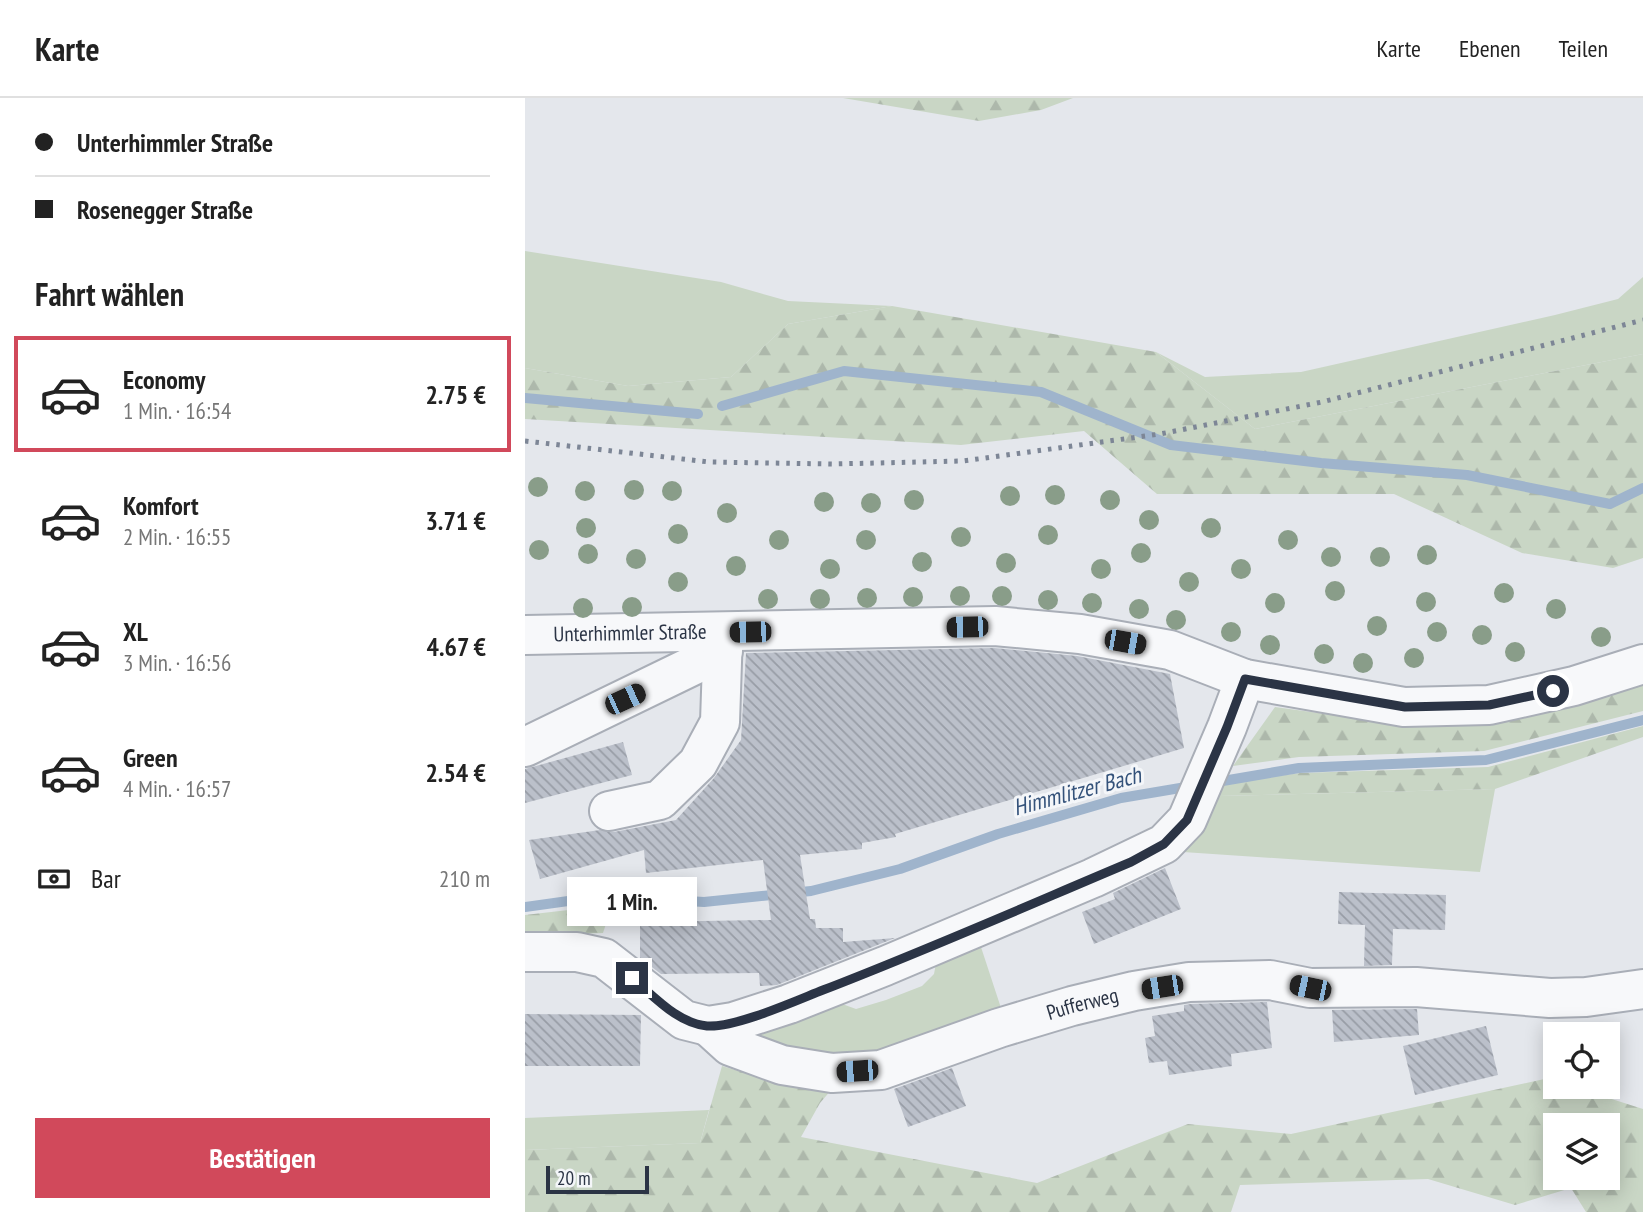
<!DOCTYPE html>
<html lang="de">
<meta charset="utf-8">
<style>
:root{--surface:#fff;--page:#f2f2f2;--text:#222;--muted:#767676;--line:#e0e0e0;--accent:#d1495b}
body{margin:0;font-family:"PT Sans Narrow",sans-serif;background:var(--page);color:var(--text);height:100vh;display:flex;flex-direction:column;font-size:26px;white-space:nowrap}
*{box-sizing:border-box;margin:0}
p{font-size:23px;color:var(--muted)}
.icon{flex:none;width:38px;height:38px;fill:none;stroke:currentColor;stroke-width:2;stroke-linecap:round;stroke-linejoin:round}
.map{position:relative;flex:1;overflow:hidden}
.drawer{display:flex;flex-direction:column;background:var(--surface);width:525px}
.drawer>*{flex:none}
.guide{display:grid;align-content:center;height:154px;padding:0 35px;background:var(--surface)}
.fabs{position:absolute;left:1018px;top:924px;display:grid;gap:14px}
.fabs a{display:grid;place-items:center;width:77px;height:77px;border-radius:0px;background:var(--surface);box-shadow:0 4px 18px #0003;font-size:35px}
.scale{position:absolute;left:21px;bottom:18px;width:103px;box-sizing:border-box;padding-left:7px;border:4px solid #2b3445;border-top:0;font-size:19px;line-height:24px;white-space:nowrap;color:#2b3445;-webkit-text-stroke:5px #f4f6f9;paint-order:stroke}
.end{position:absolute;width:32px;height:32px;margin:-16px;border:9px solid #2b3445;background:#fff;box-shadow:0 0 0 4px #fff}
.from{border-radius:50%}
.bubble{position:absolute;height:49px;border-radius:0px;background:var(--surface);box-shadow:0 4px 18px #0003;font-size:23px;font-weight:800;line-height:49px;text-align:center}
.car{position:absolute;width:21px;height:42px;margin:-21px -10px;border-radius:9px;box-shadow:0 0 5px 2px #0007;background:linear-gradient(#222 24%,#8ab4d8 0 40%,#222 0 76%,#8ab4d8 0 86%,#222 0)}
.guide b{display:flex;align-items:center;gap:24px;height:66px;font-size:26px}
.guide b+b{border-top:2px solid var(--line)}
.guide i{width:18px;height:18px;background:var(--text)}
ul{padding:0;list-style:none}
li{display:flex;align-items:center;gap:21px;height:116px;margin:0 14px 10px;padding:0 21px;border:4px solid transparent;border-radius:0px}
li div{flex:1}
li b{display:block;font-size:26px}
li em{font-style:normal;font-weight:800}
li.active{border-color:var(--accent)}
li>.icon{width:63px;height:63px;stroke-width:1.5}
h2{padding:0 35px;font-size:32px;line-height:84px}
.pay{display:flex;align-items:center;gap:18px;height:77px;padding:0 35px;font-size:26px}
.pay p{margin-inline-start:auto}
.cta{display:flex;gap:14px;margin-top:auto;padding:14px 35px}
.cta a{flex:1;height:80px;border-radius:0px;background:var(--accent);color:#fff;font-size:28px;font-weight:800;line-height:80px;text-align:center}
header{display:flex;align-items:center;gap:42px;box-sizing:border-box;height:98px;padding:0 35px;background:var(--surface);border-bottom:2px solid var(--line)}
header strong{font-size:33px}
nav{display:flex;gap:38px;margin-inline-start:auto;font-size:24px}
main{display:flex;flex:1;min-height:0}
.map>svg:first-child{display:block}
.grass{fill:#c9d6c5}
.forest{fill:url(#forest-firs);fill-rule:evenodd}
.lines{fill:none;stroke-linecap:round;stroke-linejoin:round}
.stream{stroke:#9fb4cc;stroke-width:10}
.building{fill:url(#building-back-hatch)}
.minor-casing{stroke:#a9aeb7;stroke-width:42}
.minor{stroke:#f7f8fa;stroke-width:38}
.rail{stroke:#7d8696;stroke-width:5;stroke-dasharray:3.5 7;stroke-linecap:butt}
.tree{fill:#899d89}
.route{stroke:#2b3445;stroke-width:9}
.labels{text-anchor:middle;stroke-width:6;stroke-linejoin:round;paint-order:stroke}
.street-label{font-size:21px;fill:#2b3445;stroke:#f4f6f9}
.water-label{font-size:23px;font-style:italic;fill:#34527a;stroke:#f4f6f9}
</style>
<header>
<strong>Karte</strong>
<nav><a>Karte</a><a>Ebenen</a><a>Teilen</a></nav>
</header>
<main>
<section class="drawer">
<div class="guide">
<b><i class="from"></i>Unterhimmler Straße</b>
<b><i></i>Rosenegger Straße</b>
</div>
<h2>Fahrt wählen</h2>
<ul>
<li class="active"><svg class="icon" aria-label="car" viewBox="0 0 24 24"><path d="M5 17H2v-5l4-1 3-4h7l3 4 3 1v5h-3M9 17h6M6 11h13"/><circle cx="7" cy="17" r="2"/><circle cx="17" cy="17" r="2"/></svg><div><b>Economy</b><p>1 Min. · 16:54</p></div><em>2.75 €</em></li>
<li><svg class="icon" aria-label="car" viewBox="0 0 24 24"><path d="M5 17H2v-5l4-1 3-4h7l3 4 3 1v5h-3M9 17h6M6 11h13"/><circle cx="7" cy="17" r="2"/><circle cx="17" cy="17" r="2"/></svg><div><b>Komfort</b><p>2 Min. · 16:55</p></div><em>3.71 €</em></li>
<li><svg class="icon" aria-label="car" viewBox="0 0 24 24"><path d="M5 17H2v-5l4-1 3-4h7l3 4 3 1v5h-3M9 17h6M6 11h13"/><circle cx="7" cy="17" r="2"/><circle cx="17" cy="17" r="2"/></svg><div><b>XL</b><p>3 Min. · 16:56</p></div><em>4.67 €</em></li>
<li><svg class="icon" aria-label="car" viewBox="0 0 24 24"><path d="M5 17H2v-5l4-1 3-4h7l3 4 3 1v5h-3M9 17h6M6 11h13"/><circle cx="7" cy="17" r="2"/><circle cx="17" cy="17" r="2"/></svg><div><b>Green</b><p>4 Min. · 16:57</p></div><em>2.54 €</em></li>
</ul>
<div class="pay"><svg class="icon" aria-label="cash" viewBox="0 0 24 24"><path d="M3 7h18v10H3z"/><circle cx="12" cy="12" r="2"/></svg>Bar<p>210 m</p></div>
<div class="cta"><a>Bestätigen</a></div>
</section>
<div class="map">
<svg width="1118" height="1114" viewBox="0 0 1118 1114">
<defs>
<pattern id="forest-firs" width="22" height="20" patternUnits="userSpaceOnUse" patternTransform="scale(1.75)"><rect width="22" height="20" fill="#c9d6c5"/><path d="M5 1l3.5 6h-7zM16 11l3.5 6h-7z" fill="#adb8ab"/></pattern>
<pattern id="building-back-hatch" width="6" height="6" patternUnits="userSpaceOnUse" patternTransform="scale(1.75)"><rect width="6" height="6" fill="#bbc0ca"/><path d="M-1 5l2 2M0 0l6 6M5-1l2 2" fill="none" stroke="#989da6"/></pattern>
</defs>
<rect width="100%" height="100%" fill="#e4e7ec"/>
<g class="grass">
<polygon points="0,153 196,184 263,203 367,208 263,226 206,279 103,288 0,270"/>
<polygon points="1118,179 1118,256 730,331 631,254 680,279 776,274 1030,217 1093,201"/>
<polygon points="970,691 955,774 658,754 694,698"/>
<polygon points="454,843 476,910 338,964 283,961 211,937 309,903 331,911 361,902 397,888 409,876 412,860"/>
<polygon points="184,1012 175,1045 0,1052 0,1020"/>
</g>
<g class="forest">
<polygon points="318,0 548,0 516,12 454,23"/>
<polygon points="367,208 631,254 730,331 1118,256 1118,460 1088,470 997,455 869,396 632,396 559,333 436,347 0,321 0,270 103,288 206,279 263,226"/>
<polygon points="1118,579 1118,613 959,653 774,659 708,668 750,609 873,626"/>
<polygon points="1118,628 1118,639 970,691 694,698 701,685 775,675 963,669"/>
<polygon points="87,807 78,835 0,838 0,817"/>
<path d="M 197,968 L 246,983 L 313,984 L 295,1005 L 276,1039 L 512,1085 L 663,1026 L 766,1036 L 1024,980 L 1031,983 L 1031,989 L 1049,989 L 1118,1011 L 1118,1114 L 1061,1114 L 1046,1090 L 990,1107 L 903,1081 L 715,1087 L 706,1114 L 0,1114 L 0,1052 L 175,1045 ZM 1031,1027 L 1083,1027 L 1083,1080 L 1031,1080 Z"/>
</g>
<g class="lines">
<g class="stream">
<polyline points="0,300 173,316"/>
<polyline points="197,308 319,273 516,294 646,347 796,365 942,377 1085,406 1118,390"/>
<polyline points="686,685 774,670 961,662 1118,622"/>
<polyline points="0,809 79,798 179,804 286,793 375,771 473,736 596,700 667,688"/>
</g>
</g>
<g class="building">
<polygon points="469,550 552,558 645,576 659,650 370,736 371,739 337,745 337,751 275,757 285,821 290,821 291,830 318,830 318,844 370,840 252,887 235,888 234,875 136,876 115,860 115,824 246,822 238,762 121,775 119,752 15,781 4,742 75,732 89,734 151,722 189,680 216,642 221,555"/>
<polygon points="98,644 107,677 0,705 0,671"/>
<polygon points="640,770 656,811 569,846 557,814 590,801 588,795"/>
<polygon points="814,794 921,797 920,832 868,831 867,867 839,868 840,827 813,826"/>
<polygon points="742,904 747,950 706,956 707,968 644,977 642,963 624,965 620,940 630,938 627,918 659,913 659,907 666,906"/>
<polygon points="892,911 894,937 809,944 807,912"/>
<polygon points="0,916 116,917 115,968 0,968"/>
<polygon points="961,928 973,977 890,997 878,948"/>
<polygon points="427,970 441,1008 383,1029 369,991"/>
</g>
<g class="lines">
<g class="minor-casing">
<g id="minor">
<path id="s1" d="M 0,537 L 470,528 L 555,536 L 645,552 L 720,581 L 879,609 L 964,607 L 1049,588 L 1118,566"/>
<polyline points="0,649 198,553"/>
<polyline points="84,713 135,702 173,665 195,624 198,534"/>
<polyline points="0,854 52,854 79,860 159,922 183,928 208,924 264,906 360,868 568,780 639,746 662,722 702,629 720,581"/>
<path id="s2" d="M 183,928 L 205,948 L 257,967 L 307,975 L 356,972 L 474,930 L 547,908 L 609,893 L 664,884 L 745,882 L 785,890 L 891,889 L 1025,900 L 1061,899 L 1118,891"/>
</g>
</g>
<use href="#minor" class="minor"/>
<polyline class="rail" points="0,343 184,364 308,366 438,363 635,336 797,304 1118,222"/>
</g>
<g class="tree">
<circle cx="13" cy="389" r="10"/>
<circle cx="109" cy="392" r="10"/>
<circle cx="60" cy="393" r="10"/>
<circle cx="147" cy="393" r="10"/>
<circle cx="530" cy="397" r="10"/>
<circle cx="485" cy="398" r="10"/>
<circle cx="389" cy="402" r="10"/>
<circle cx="585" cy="402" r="10"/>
<circle cx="299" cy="404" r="10"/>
<circle cx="346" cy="405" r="10"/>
<circle cx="202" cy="415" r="10"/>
<circle cx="624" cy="422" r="10"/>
<circle cx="61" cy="430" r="10"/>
<circle cx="686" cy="430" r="10"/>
<circle cx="153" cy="436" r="10"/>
<circle cx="523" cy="437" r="10"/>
<circle cx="436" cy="439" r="10"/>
<circle cx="254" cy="442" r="10"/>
<circle cx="341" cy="442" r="10"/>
<circle cx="763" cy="442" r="10"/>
<circle cx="14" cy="452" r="10"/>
<circle cx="616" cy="455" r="10"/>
<circle cx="63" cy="456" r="10"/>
<circle cx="902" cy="457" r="10"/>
<circle cx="806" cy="459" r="10"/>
<circle cx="855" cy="459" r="10"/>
<circle cx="111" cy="461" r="10"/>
<circle cx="397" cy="464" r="10"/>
<circle cx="481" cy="465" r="10"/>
<circle cx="211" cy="468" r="10"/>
<circle cx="305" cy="471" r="10"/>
<circle cx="576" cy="471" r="10"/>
<circle cx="716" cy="471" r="10"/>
<circle cx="153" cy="484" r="10"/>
<circle cx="664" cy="484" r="10"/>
<circle cx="810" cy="493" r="10"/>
<circle cx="979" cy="495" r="10"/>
<circle cx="435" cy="498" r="10"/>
<circle cx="477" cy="498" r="10"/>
<circle cx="388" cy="499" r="10"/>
<circle cx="342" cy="500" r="10"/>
<circle cx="243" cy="501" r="10"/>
<circle cx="295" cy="501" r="10"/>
<circle cx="523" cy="502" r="10"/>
<circle cx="901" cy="504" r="10"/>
<circle cx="567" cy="505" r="10"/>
<circle cx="750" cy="505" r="10"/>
<circle cx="107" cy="509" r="10"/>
<circle cx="58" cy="510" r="10"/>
<circle cx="614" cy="511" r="10"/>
<circle cx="1031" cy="511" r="10"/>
<circle cx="651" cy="522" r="10"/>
<circle cx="852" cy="528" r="10"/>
<circle cx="706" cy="534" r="10"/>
<circle cx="912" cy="534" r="10"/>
<circle cx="957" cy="537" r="10"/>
<circle cx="1076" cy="539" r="10"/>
<circle cx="745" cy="547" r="10"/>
<circle cx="990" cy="554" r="10"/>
<circle cx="799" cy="556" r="10"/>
<circle cx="889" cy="560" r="10"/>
<circle cx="838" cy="565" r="10"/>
</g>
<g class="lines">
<path class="route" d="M 107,880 C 129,898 152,925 182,928 C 210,930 270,903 298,892 C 402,852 504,807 606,764 L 639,746 L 662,722 L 702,629 L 720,581 L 880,609 L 964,607 L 1028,593"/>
</g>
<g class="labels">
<g class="street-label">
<text dy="7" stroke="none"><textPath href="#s1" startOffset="105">Unterhimmler Straße</textPath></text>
<text dy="7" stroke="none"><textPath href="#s2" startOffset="397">Pufferweg</textPath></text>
</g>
<g class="water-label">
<text transform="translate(552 693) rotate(-15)" y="8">Himmlitzer Bach</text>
</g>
</g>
</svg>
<div class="fabs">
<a><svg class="icon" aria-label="locate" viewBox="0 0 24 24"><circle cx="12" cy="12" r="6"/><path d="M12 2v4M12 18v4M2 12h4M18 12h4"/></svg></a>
<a><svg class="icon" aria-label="layers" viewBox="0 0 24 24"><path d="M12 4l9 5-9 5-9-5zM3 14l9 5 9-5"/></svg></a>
</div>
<div class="scale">20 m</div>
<i class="end from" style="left:1028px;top:593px"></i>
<i class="end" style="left:107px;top:880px"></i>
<div class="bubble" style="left:42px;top:779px;width:130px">1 Min.</div>
<i class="car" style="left:442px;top:529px;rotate:269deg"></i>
<i class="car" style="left:225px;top:534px;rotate:269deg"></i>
<i class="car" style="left:600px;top:544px;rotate:100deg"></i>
<i class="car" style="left:100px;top:601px;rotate:65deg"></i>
<i class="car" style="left:637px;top:889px;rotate:261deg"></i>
<i class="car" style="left:785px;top:890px;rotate:282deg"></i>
<i class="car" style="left:332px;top:973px;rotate:266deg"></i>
</div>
</main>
